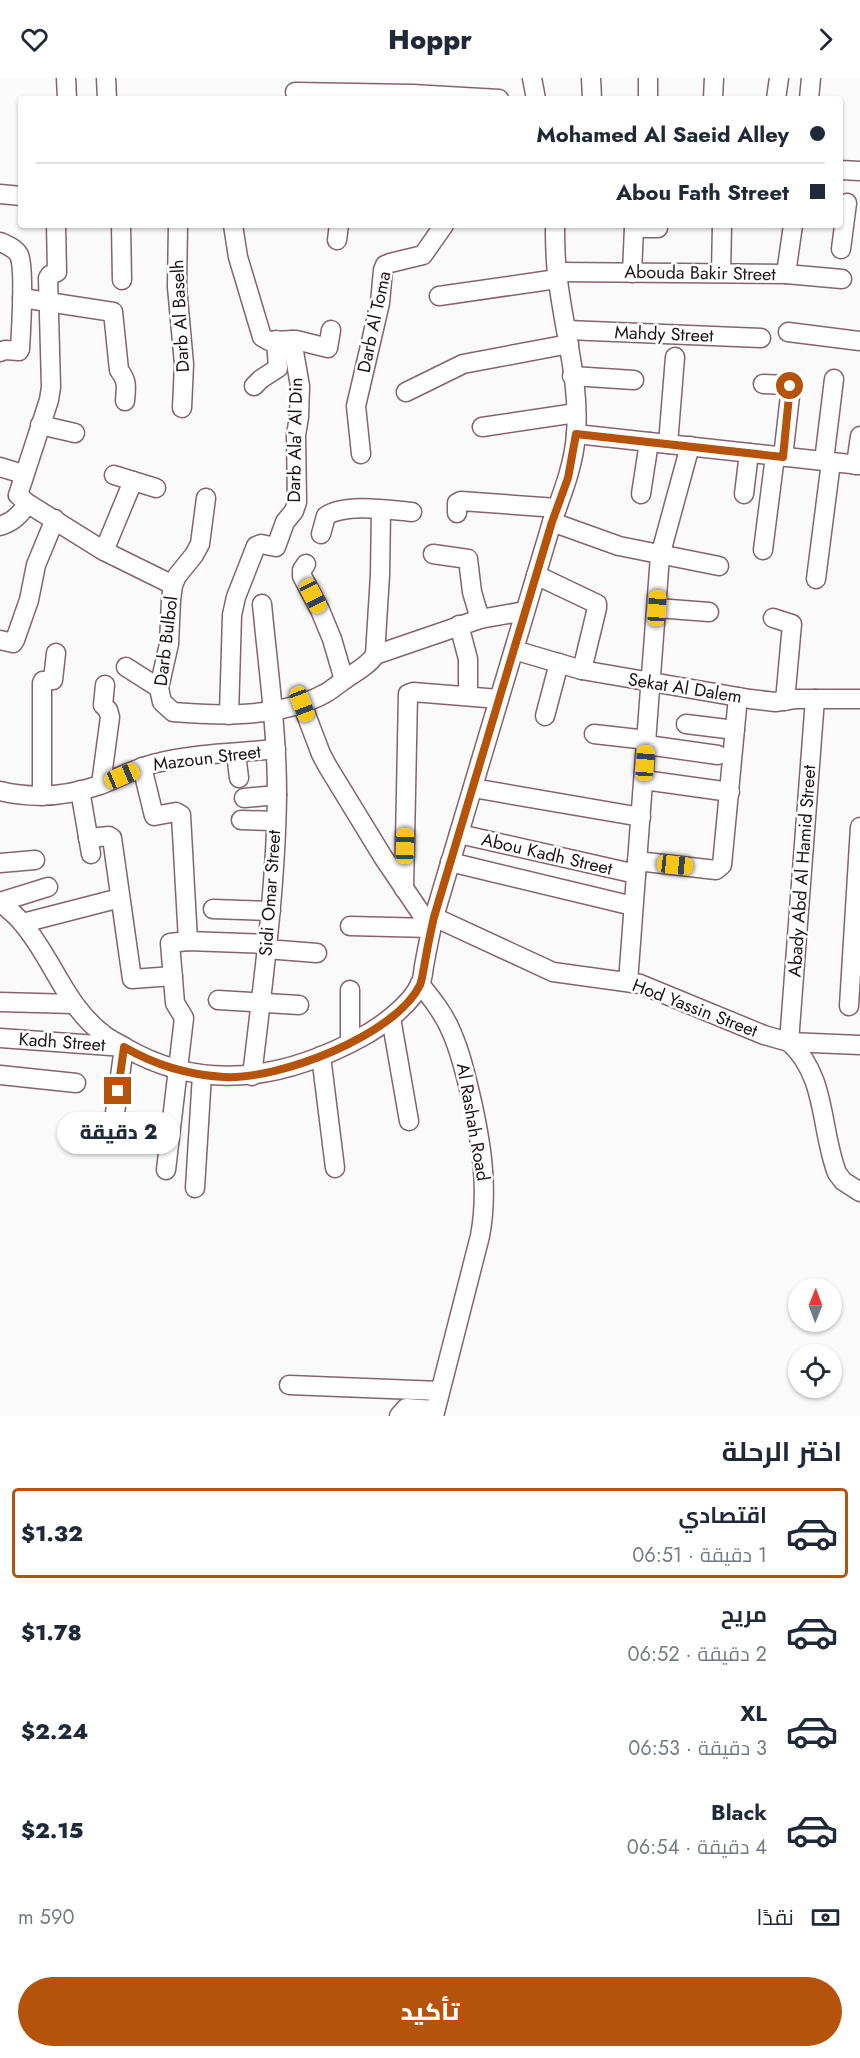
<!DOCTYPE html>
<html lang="ar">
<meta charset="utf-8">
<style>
:root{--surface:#fff;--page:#f2f2f3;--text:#1f2937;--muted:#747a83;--line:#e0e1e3;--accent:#b45309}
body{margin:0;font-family:Jost,Cairo,sans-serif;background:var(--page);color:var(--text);direction:rtl;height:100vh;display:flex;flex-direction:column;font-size:22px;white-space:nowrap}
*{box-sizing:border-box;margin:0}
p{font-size:20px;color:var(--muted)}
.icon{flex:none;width:33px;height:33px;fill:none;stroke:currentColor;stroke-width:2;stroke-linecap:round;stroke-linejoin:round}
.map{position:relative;height:1338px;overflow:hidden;direction:ltr}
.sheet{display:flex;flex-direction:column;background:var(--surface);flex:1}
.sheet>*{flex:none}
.top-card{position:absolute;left:18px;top:18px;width:825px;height:132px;border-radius:6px;box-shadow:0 2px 4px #0004;direction:rtl;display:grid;align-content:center;height:132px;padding:0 18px;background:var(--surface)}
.needle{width:39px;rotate:1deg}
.fabs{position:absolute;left:788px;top:1200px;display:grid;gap:12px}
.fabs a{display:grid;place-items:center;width:54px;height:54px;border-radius:50%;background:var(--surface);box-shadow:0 2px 4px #0004;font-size:30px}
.end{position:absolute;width:27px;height:27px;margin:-14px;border:8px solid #b45309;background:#fff;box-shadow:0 0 0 3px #fff}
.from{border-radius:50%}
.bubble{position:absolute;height:42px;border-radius:21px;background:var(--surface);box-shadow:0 2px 4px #0004;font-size:20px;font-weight:800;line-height:42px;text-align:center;direction:rtl}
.car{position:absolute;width:18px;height:36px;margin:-18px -9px;border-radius:8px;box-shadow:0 0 4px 2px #0007;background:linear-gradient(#f5c518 24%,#345 0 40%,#f5c518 0 76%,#345 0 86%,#f5c518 0)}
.top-card b{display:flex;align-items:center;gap:21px;height:57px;font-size:22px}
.top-card b+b{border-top:2px solid var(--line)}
.top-card i{width:15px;height:15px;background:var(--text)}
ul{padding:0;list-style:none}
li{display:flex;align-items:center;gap:18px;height:90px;margin:0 12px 9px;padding:0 6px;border:3px solid transparent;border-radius:6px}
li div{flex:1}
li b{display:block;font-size:22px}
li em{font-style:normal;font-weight:800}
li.on{border-color:var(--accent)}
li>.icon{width:54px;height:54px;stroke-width:1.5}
h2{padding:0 18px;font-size:27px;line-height:72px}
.pay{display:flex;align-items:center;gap:15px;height:66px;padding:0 18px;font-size:22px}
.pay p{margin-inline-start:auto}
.button{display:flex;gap:12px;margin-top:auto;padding:12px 18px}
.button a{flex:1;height:69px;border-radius:36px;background:var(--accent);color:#fff;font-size:24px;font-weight:800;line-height:69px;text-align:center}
header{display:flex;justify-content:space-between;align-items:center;height:78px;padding:0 18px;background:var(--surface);font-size:27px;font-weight:800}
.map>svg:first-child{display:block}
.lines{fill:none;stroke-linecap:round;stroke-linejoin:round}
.minor-casing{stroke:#85636e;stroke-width:21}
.minor{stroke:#fff;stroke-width:18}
.route{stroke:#b45309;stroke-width:8}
.labels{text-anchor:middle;stroke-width:5;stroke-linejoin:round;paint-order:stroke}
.street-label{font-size:18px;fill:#1f1216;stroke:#fff}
</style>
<header><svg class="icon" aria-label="forward" viewBox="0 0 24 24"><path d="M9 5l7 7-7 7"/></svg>Hoppr<svg class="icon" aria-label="heart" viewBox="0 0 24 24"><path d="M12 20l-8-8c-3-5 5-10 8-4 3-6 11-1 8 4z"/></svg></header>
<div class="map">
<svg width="860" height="1338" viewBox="0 0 860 1338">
<rect width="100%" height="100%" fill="#fafafa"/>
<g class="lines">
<g class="minor-casing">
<g id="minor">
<polyline points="66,0 67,21"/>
<polyline points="106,0 107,21"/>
<polyline points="532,0 536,21"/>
<polyline points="591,0 592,21"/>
<polyline points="295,14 412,16 499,21"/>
<polyline points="648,21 648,0"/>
<polyline points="713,21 714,0"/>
<polyline points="776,21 779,0"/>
<polyline points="809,21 811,0"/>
<polyline points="840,92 860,93"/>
<polyline points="0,116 21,118"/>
<polyline points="56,147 57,194 50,197 48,200 51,309 49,322 18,417 27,425 104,473 173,507"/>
<polyline points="121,147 122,202"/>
<polyline points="178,147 177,209 184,286 182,330"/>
<polyline points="233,147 238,179 262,259 269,263 296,262 328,270 331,252"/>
<polyline points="337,162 339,147"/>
<path d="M 0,164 C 7,167 15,170 19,177 C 25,190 21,254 20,271 L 19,273 L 5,272 L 0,274"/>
<polyline points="841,171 847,125"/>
<polyline points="557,194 786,196 842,201"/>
<polyline points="632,195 634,150 658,150"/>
<polyline points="721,195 722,147"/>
<polyline points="786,196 793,147"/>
<polyline points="439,218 557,201"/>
<path d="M 22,220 L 113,234 L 119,292 C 128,304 126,308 125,323"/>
<polyline points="567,252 761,260"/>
<polyline points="788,254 860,263"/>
<polyline points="572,298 634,302"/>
<polyline points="763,306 788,307 791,309 783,379"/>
<polyline points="254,308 261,301 278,290 276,262"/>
<polyline points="406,314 463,286 569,266"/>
<polyline points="40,347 75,355"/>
<polyline points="482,349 576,335"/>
<polyline points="576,356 860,387"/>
<polyline points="668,366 675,279"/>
<polyline points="361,376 356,328 380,225 383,192 385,187 390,185 423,177 444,147"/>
<polyline points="824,383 834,301"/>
<polyline points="856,387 860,358"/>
<polyline points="0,389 23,396"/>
<polyline points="114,397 156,410"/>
<polyline points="641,416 649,364"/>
<polyline points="744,416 749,375"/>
<path d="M 206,420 L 200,466 L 194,477 L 177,498 L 173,507 L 171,522 L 169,566 L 159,610 L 162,624 L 173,634 C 222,638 279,640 324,616 C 332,612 339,605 347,600 C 357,593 369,587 375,577"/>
<polyline points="457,435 457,425 461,423 557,430"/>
<polyline points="552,444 619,468 719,488"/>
<path d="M 0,448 C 13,444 21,437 27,425"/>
<path d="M 321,456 L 326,438 C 346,425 389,432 412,434"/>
<polyline points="763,472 775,378"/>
<polyline points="104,473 133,403"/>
<polyline points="433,476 468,481 472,514 480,541"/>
<polyline points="306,486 302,492 302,498 320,532 332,561 344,602"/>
<polyline points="536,497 597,526 597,530 582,592"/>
<polyline points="816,501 831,384"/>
<polyline points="657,530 709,534"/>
<polyline points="773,540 792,546 785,623"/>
<polyline points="459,547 468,581 468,618"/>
<polyline points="0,562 13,565 15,562 29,522 36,487 55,441"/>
<polyline points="514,572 582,592 750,621 775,624 795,621 860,621"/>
<polyline points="375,577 480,541 525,533"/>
<polyline points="375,577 380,497 381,432"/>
<polyline points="126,589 159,610"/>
<path d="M 815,621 L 789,964 C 827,998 820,1051 837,1095 L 843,1103 L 860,1114"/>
<polyline points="302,626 321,676 328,689 383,779 431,850"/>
<polyline points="229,637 232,537 236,519 256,468 261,466 276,469 285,444 294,433 297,424 296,357 299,339 300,308 292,262"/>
<polyline points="545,638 559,585"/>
<polyline points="686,646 735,652"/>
<polyline points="594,656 647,662"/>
<polyline points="647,667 718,677"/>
<polyline points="236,675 239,700"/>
<polyline points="142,689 154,738 176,734 181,737 188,863"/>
<polyline points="644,702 730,714"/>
<polyline points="101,706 110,639 108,632 103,627 105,607"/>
<polyline points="473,710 641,739"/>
<polyline points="80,712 91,776"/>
<path d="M 0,713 C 33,721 68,718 100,707 C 121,699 139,688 161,684 C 198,675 238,675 276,671"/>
<polyline points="42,718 42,605 43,603 53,602 56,575"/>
<polyline points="244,720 277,717"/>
<polyline points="241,742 276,743"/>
<polyline points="459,756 636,796"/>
<polyline points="88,760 109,758 112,760 132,901 173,898"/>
<polyline points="637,783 716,792 722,787 738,619"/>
<polyline points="450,784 633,828"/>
<polyline points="0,785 35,782"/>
<polyline points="404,811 408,616 413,614 499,621"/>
<path d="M 0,824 C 8,831 17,838 23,846 C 53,881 64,926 103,956 C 110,962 118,965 126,970 C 204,1015 284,1001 360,960 C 379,950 411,927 420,906 C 423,901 423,894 424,888 C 427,872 430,856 434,839 L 552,444 C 562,416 574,387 576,356 C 580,305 564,253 558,202 C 555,184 555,165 555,147"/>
<polyline points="0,824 48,809"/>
<polyline points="213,831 271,833"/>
<polyline points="434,839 553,894 640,906 764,957 789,964 860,967"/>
<polyline points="23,845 120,820"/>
<polyline points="350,848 431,850"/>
<polyline points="266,871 317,875"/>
<polyline points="628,904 660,478 690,368"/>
<path d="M 420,906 C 432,921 444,936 451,953 C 460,973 465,994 470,1015 C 481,1062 489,1109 480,1158 L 434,1338"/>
<polyline points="350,912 350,965"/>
<polyline points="218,922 299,927"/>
<polyline points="0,924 74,926"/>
<polyline points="849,928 860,749"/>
<polyline points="391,940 409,1043"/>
<polyline points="0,960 124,969 115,1035"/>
<polyline points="321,978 335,1090"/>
<polyline points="0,997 76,1005"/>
<path d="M 252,998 C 263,904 276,810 277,716 C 277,653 268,589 262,526"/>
<polyline points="166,1092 184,940 175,925 170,865 188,863 267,866"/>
<polyline points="195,1110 202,997"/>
<polyline points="289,1307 440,1313"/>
<polyline points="399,1338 406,1330 435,1332"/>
</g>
</g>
<use href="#minor" class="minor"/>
</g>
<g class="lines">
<path class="route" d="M 118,1013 L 124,969 C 155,987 188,997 224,999 C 278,1002 395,958 420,907 C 422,902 423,894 424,889 C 427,872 430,856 434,839 L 552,444 L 568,400 L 576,356 L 783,379 L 790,308"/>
</g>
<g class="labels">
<g class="street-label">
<text transform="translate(700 195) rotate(1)" y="6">Abouda Bakir Street</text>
<text transform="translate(180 238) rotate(-93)" y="6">Darb Al Baselh</text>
<text transform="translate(374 244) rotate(-78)" y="6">Darb Al Toma</text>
<text transform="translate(664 256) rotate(2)" y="6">Mahdy Street</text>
<text transform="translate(295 362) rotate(-89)" y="6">Darb Ala' Al Din</text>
<text transform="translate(166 563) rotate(-83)" y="6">Darb Bulbol</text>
<text transform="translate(685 610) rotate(9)" y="6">Sekat Al Dalem</text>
<text transform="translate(207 680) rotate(-7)" y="6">Mazoun Street</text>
<text transform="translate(547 776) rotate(13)" y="6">Abou Kadh Street</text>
<text transform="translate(802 793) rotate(-86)" y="6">Abady Abd Al Hamid Street</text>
<text transform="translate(270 815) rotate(-86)" y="6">Sidi Omar Street</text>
<text transform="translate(695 930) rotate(21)" y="6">Hod Yassin Street</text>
<text transform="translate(62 964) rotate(4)" y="6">Kadh Street</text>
<text transform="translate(473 1044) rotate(80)" y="6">Al Rashah Road</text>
</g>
</g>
</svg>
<div class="fabs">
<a><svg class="needle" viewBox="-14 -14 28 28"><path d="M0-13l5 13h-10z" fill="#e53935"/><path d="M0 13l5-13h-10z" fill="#747a83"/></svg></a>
<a><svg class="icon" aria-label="locate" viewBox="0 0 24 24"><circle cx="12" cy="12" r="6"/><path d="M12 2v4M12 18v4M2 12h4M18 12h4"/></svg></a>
</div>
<i class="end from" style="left:790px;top:308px"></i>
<i class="end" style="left:118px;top:1013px"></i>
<div class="bubble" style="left:57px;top:1034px;width:123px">2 دقيقة</div>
<i class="car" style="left:313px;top:518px;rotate:153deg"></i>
<i class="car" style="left:657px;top:530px;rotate:4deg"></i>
<i class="car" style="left:302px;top:626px;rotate:159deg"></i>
<i class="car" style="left:645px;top:685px;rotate:4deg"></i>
<i class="car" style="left:122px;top:698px;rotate:67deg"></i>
<i class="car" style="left:405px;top:768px;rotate:1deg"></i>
<i class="car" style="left:675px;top:787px;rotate:96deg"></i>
<div class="top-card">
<b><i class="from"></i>Mohamed Al Saeid Alley</b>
<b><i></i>Abou Fath Street</b>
</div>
</div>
<section class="sheet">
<h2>اختر الرحلة</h2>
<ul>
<li class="on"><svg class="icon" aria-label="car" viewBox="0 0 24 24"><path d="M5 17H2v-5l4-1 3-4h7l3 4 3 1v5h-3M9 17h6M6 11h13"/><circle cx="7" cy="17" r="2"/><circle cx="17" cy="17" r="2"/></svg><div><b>اقتصادي</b><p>1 دقيقة · 06:51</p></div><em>$1.32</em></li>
<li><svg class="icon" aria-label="car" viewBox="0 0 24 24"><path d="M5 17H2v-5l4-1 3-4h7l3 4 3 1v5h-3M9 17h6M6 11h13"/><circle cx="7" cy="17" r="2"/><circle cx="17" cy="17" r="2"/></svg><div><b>مريح</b><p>2 دقيقة · 06:52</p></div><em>$1.78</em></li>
<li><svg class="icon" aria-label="car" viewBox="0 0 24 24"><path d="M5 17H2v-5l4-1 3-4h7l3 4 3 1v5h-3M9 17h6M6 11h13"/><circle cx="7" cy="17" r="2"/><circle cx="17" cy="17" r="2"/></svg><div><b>XL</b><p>3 دقيقة · 06:53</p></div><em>$2.24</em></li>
<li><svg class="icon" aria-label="car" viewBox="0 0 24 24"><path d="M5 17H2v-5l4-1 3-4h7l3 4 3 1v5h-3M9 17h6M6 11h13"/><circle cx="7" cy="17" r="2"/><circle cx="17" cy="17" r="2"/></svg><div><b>Black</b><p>4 دقيقة · 06:54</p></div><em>$2.15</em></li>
</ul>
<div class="pay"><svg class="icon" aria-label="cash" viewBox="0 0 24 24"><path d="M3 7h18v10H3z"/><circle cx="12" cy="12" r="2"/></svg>نقدًا<p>590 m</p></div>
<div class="button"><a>تأكيد</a></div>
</section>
